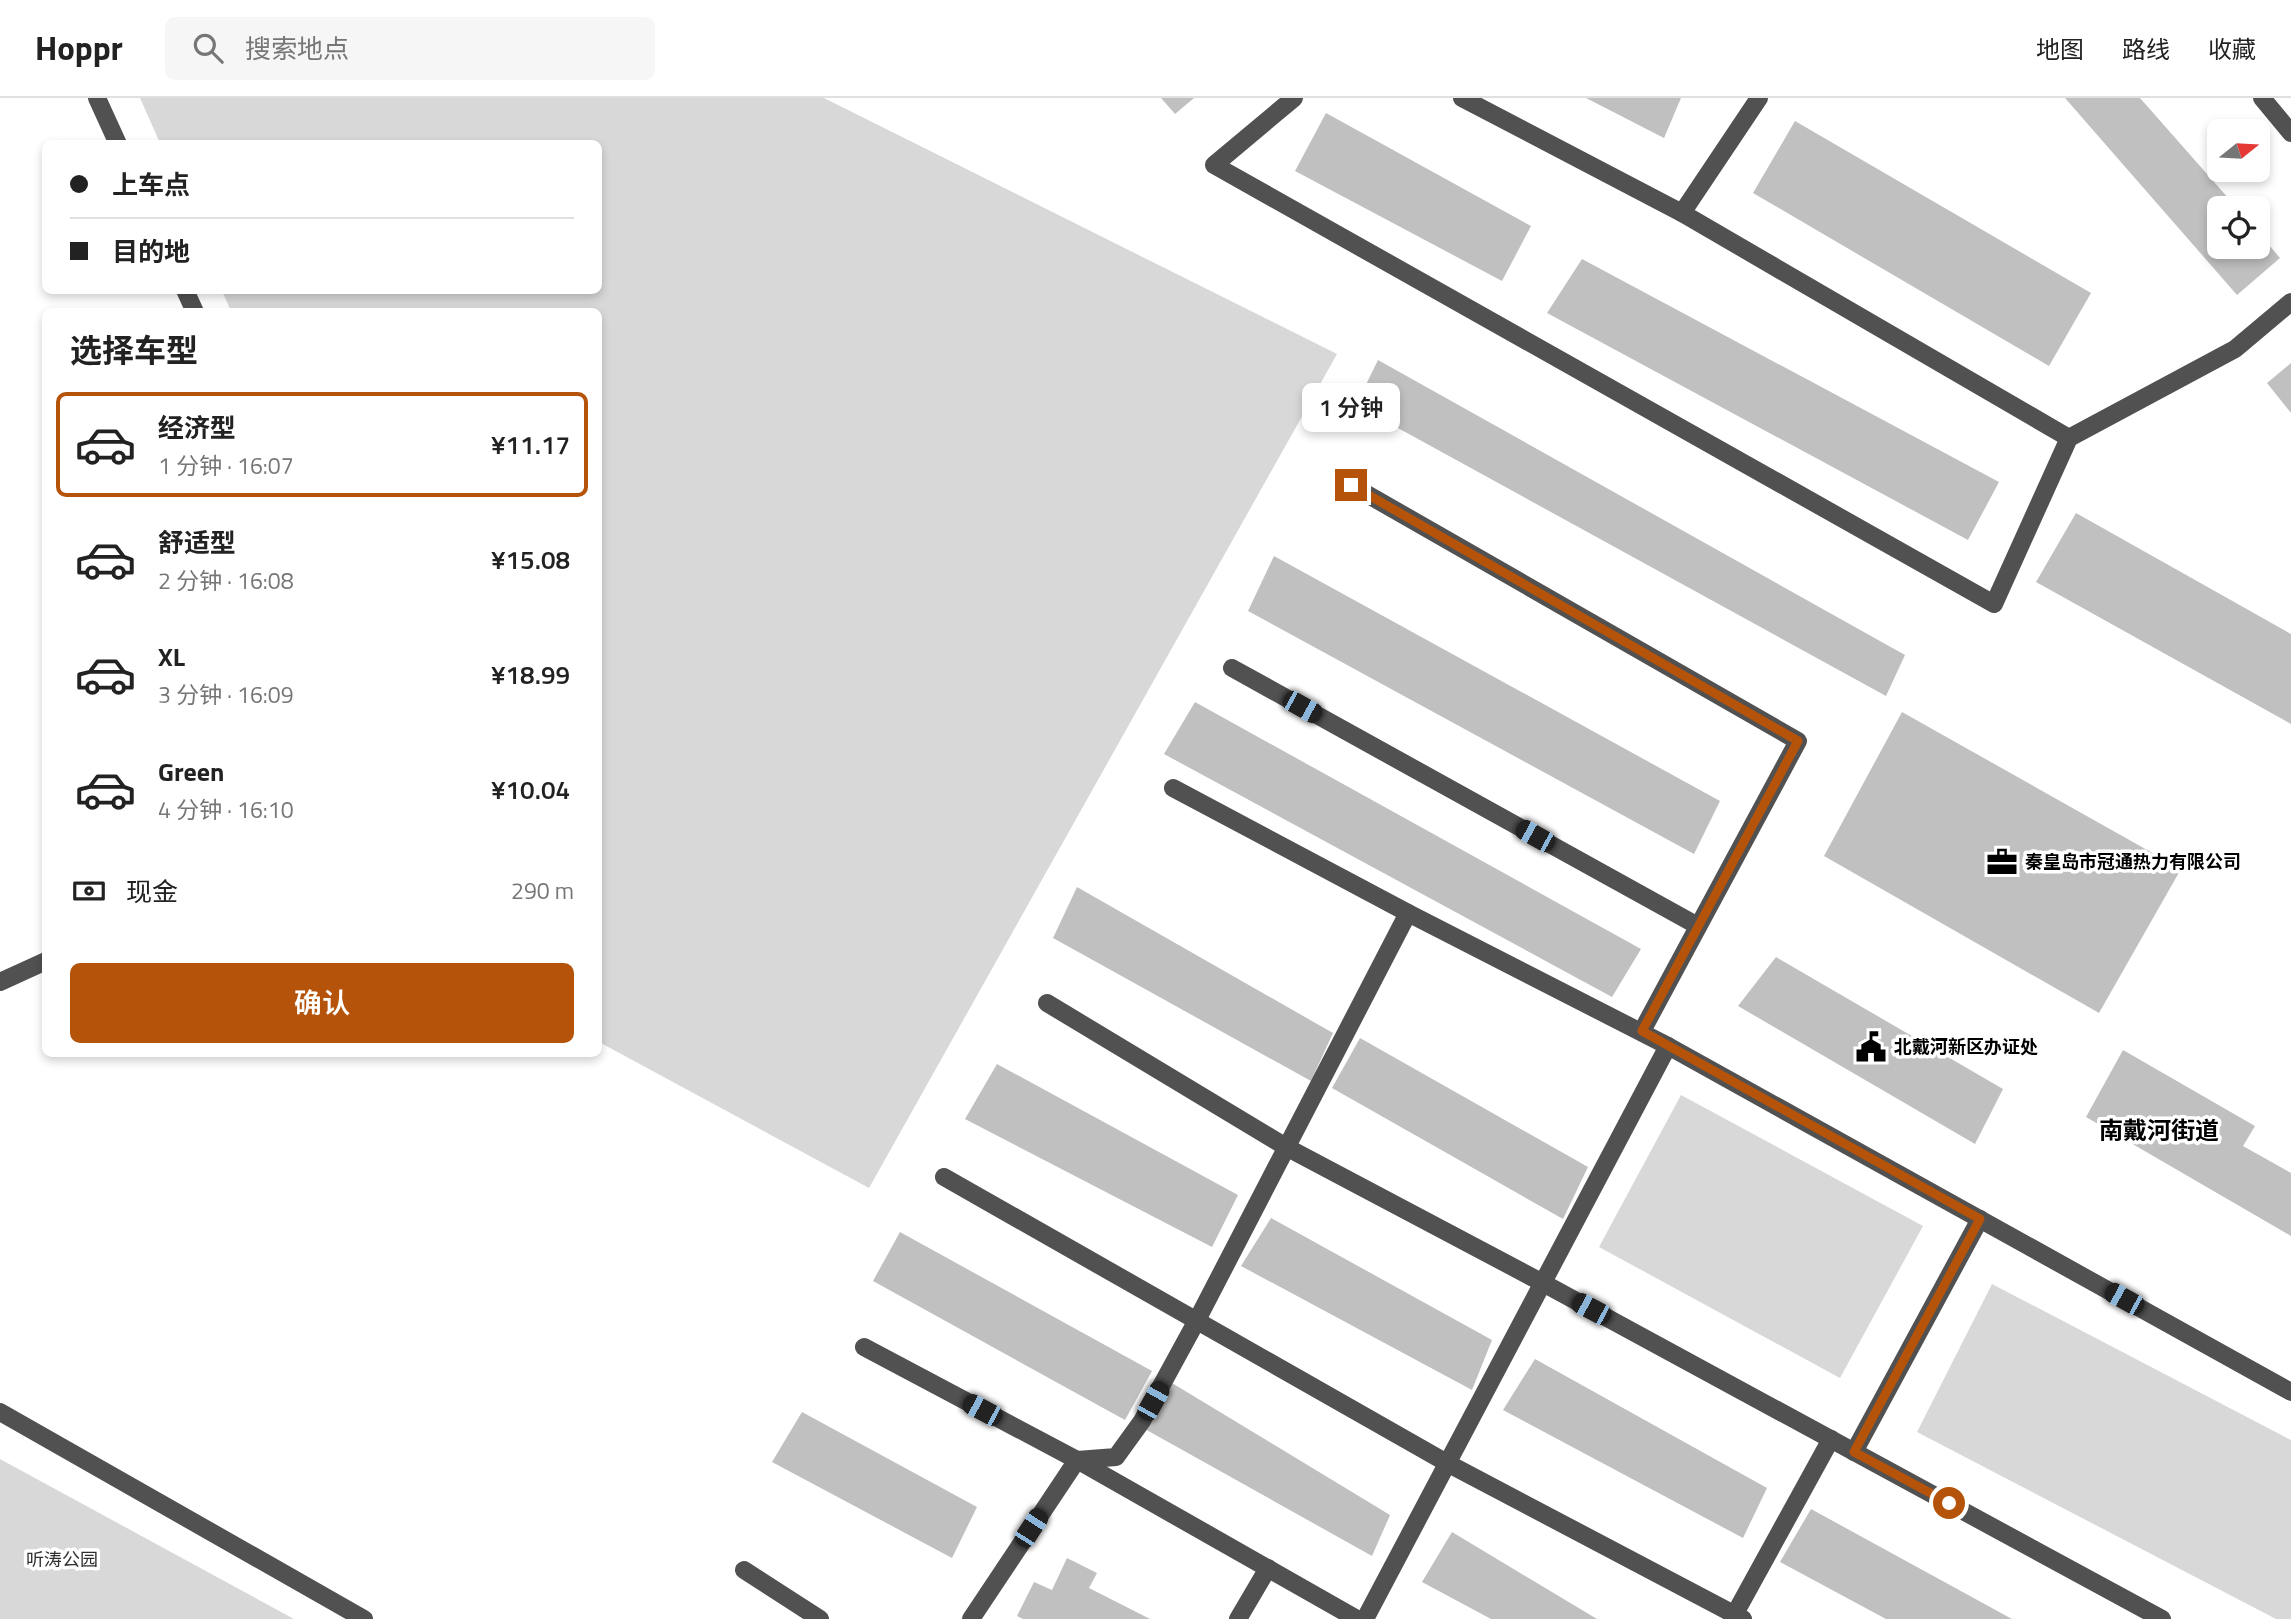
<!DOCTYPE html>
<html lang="zh">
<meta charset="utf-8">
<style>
:root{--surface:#fff;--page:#f6f6f6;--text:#222;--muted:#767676;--line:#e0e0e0;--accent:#b45309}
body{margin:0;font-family:"Titillium Web","Noto Sans SC",sans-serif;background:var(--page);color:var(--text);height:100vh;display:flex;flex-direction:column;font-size:26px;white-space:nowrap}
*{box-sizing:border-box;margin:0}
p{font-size:23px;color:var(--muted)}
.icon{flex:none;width:38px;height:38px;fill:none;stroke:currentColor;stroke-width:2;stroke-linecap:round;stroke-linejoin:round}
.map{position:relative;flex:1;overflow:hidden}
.details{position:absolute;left:42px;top:210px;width:560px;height:749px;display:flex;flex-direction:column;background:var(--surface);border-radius:10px;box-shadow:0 4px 10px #0003}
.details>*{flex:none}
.hud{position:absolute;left:42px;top:42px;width:560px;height:154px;border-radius:10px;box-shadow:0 4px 10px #0003;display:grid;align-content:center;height:154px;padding:0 28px;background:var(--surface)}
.needle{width:46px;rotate:72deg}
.fabs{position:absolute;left:2207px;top:21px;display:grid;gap:14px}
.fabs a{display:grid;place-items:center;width:63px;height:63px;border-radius:10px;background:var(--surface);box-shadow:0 4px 10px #0003;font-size:35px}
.end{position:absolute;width:32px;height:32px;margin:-16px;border:9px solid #b45309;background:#fff;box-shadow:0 0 0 4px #fff}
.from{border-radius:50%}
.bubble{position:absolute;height:49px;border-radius:10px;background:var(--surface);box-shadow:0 4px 10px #0003;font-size:23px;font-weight:600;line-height:49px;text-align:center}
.car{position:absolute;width:21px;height:42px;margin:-21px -10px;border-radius:9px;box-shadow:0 0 5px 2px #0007;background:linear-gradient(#222 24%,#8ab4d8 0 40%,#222 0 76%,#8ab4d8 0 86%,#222 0)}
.hud b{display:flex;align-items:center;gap:24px;height:66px;font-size:26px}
.hud b+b{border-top:2px solid var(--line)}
.hud i{width:18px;height:18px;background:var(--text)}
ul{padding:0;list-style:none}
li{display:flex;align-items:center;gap:21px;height:105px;margin:0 14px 10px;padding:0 14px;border:4px solid transparent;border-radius:10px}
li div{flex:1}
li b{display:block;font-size:26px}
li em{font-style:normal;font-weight:600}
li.selected{border-color:var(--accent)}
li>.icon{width:63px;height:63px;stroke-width:1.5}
h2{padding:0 28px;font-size:32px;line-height:84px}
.pay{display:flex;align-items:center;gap:18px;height:77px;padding:0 28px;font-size:26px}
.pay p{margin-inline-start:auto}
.action{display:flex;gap:14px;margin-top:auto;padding:14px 28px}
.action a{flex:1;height:80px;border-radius:10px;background:var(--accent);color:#fff;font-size:28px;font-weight:600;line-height:80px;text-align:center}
header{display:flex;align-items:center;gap:42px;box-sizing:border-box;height:98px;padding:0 35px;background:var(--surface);border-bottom:2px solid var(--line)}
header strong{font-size:33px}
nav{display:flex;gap:38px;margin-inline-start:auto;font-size:24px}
.search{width:490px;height:63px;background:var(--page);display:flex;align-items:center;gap:18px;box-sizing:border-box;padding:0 24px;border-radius:10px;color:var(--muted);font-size:26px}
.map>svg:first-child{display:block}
.green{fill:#d8d8d8}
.building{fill:#c0c0c0}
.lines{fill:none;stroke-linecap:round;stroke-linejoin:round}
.minor{stroke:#515151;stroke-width:18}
.route{stroke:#b45309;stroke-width:9}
.labels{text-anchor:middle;stroke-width:7;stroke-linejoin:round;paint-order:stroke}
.poi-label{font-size:18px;font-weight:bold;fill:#000;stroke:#fff;text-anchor:start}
.park-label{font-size:18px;fill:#2f2f2f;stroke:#fff}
.district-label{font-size:24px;font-weight:bold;fill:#000;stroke:#fff}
</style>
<header>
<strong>Hoppr</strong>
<div class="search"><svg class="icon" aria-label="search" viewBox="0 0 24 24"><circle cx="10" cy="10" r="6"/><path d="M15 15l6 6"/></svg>搜索地点</div>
<nav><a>地图</a><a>路线</a><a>收藏</a></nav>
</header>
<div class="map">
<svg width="2291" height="1521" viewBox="0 0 2291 1521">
<rect width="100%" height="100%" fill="#fff"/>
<g class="green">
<polygon points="140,0 824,0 1337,256 869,1090 599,944 598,214 231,213 222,193 598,192 598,46 160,45"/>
<polygon points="1681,997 1923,1128 1840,1280 1599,1149"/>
<polygon points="1992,1186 2291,1342 2291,1521 2276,1521 1917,1334"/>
<polygon points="0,1361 294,1521 0,1521"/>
</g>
<g class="building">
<polygon points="1161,0 1194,0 1175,16"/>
<polygon points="1586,0 1681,0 1664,40"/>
<polygon points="2065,0 2140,0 2237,110 2219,110 2219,149 2258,149 2258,134 2280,160 2237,197"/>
<polygon points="1326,15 1531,128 1502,183 1295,73"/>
<polygon points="1795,23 2091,195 2049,268 1753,95"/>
<polygon points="1582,161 1999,384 1968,442 1547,215"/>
<polygon points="1378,262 1905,557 1886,598 1356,307"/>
<polygon points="2291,265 2291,315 2267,285"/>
<polygon points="2076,415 2291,536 2291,626 2036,484"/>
<polygon points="1274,458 1720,703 1694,756 1248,513"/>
<polygon points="1195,604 1641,851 1612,899 1164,656"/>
<polygon points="1902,614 2181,771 2099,915 1824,758"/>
<polygon points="1077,789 1333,935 1311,983 1053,840"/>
<polygon points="1776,859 2003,991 1975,1046 1738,908"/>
<polygon points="1360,940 1588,1069 1563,1121 1332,990"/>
<polygon points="2123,952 2255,1028 2243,1048 2291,1075 2291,1138 2086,1019"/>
<polygon points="997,966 1238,1097 1212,1149 965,1021"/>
<polygon points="1271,1120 1492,1242 1472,1292 1241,1168"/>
<polygon points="900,1134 1152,1273 1125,1322 873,1183"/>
<polygon points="1535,1261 1767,1390 1743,1440 1503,1312"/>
<polygon points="1172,1285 1390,1417 1372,1458 1143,1330"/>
<polygon points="802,1314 977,1409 952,1460 772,1364"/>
<polygon points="1811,1411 2012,1521 1886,1521 1780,1464"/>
<polygon points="1452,1434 1597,1521 1491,1521 1422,1484"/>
<polygon points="1067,1460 1097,1475 1089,1490 1150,1521 1023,1521 1017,1518 1034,1484 1052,1492"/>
</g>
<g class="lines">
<g class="minor">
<polyline points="97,0 118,46"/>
<polyline points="1294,0 1214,67 1994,506 2069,340 2235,251 2291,204"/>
<polyline points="1462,0 1682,115"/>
<polyline points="1759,0 1682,115 2069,340"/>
<polyline points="2262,0 2291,35"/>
<polyline points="185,192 195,214"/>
<polyline points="1351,387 1798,643 1642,933"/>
<polyline points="1232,570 1698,828"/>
<polyline points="1173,690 1408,815"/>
<polyline points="0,884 46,863"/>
<polyline points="1047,905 1286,1049 1543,1185 2162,1521"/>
<polyline points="944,1079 1447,1365 1743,1521"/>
<polyline points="864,1249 1077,1362 1357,1521"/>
<polyline points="0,1314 364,1521"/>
<polyline points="1854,1354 1980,1121"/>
<polyline points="744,1472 820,1521"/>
<polyline points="971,1521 1077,1362 1116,1359 1142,1323 1196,1224 1408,815 1668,948"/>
<polyline points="1238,1521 1268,1470"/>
<polyline points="1365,1521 1668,948 2291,1294"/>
<polyline points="1732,1521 1831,1341"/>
</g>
</g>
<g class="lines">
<polyline class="route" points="1351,387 1798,643 1642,933 1980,1121 1854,1354 1949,1405"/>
</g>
<defs>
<g id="office-bare" transform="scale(2.415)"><path d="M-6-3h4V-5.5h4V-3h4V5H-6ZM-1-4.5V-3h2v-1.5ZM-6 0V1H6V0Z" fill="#000" stroke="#fff" stroke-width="2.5" paint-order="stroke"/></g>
<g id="civic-bare" transform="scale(2.415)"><path d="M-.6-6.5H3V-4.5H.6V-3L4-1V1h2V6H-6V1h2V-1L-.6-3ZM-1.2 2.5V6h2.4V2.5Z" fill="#000" stroke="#fff" stroke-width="2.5" paint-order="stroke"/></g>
</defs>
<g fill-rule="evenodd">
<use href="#office-bare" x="2002" y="764"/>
<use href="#civic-bare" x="1871" y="949"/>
</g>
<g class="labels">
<g class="poi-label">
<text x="2025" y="770">秦皇岛市冠通热力有限公司</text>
<text x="1894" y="955">北戴河新区办证处</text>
</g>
<g class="park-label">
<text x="62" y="1468">听涛公园</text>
</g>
<g class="district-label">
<text x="2159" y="1041">南戴河街道</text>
</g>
</g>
</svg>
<div class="fabs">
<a><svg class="needle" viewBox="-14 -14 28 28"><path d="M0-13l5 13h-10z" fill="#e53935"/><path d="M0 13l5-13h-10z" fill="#767676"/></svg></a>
<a><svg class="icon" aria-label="locate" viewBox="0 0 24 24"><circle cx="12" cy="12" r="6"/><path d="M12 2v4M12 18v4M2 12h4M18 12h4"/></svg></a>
</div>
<i class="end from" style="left:1949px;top:1405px"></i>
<i class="end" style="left:1351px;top:387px"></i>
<div class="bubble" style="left:1302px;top:285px;width:98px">1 分钟</div>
<i class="car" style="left:1302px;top:609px;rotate:119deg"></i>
<i class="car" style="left:1535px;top:738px;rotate:299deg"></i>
<i class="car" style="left:2124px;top:1201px;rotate:299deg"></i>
<i class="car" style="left:1591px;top:1211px;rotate:298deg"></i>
<i class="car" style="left:1153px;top:1303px;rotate:29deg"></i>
<i class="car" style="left:982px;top:1312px;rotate:298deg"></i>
<i class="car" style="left:1031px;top:1430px;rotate:33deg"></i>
<div class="hud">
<b><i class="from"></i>上车点</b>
<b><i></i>目的地</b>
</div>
<section class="details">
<h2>选择车型</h2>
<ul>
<li class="selected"><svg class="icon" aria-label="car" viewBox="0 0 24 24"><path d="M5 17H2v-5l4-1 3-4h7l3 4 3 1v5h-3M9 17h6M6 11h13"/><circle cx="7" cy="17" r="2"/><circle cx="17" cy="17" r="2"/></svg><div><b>经济型</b><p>1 分钟 · 16:07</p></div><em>¥11.17</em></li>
<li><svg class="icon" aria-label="car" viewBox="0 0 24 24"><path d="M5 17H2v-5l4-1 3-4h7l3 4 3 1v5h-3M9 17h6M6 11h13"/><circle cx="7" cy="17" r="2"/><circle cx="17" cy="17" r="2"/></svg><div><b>舒适型</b><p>2 分钟 · 16:08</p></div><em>¥15.08</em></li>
<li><svg class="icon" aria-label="car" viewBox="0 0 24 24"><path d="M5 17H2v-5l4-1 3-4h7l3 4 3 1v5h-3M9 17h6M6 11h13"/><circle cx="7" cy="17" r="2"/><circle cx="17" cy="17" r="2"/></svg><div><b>XL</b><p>3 分钟 · 16:09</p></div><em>¥18.99</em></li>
<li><svg class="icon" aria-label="car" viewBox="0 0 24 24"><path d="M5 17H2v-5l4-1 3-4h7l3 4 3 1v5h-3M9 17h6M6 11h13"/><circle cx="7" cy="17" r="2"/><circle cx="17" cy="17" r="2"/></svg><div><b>Green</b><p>4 分钟 · 16:10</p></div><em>¥10.04</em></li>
</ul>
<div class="pay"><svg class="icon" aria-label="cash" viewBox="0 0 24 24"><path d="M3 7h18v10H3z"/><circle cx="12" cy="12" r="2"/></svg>现金<p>290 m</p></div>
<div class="action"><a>确认</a></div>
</section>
</div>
